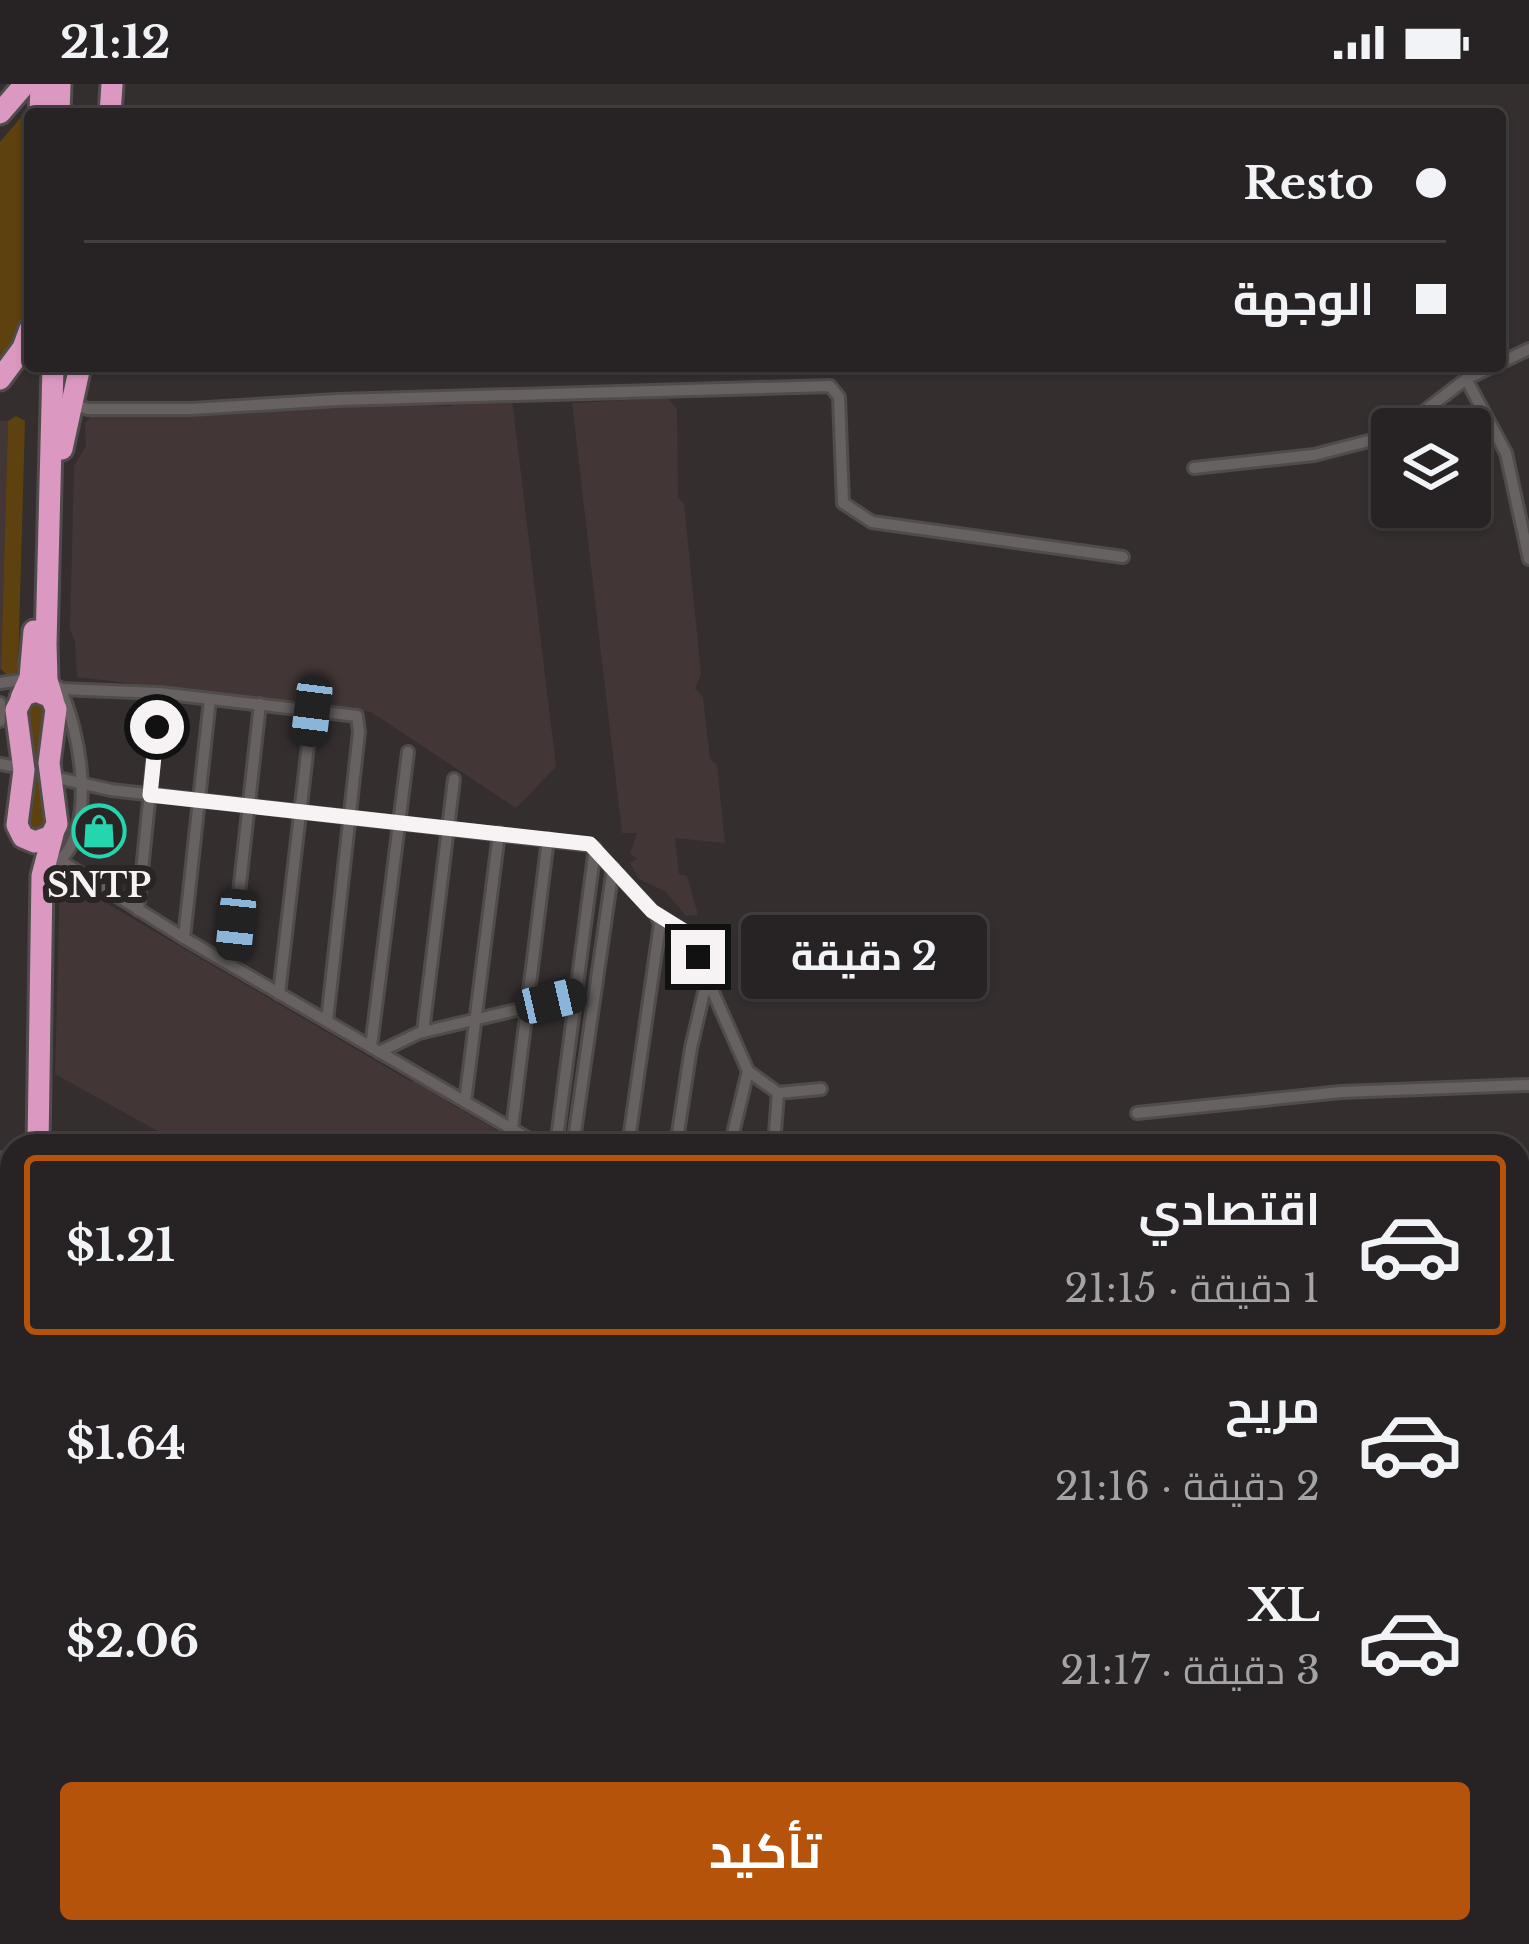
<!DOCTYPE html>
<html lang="ar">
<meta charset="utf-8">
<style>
:root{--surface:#272223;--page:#2f2a2b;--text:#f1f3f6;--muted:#a4a4a6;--line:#433f41;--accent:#b45309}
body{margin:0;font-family:"Libre Baskerville",Cairo,serif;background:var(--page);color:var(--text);direction:rtl;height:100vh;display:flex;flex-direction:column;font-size:45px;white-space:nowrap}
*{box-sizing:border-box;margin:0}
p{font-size:39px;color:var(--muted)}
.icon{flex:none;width:66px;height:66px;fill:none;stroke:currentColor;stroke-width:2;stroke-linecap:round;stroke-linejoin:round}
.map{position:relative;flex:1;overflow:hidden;direction:ltr}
.side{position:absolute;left:0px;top:1050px;width:1530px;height:810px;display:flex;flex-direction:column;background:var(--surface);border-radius:36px 36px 0 0;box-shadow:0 3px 9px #0004,0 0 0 3px var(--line);direction:rtl}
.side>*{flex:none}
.top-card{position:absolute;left:24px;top:24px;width:1482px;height:264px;border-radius:12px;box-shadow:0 3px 9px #0004,0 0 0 3px var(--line);direction:rtl;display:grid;align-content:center;height:264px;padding:0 60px;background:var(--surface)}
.buttons{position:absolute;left:1371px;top:324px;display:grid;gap:24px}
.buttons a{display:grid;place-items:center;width:120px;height:120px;border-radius:12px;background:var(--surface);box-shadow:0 3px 9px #0004,0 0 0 3px var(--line);font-size:60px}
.end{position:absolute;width:54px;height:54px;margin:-27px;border:15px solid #f7f3f4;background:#111;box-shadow:0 0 0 6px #111}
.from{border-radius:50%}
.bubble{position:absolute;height:84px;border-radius:12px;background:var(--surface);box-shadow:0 3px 9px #0004,0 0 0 3px var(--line);font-size:39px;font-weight:700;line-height:84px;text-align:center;direction:rtl}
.car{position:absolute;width:36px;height:72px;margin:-36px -18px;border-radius:15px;box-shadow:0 0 9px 3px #0007;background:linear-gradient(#222 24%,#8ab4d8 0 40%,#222 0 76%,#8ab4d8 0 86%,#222 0)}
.top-card b{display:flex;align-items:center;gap:42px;height:114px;font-size:45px}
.top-card b+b{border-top:3px solid var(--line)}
.top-card i{width:30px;height:30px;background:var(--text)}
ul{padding:21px 0 0;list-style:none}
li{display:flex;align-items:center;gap:36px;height:180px;margin:0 24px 18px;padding:0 36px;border:6px solid transparent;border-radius:12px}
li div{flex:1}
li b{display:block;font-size:45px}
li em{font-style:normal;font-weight:700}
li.on{border-color:var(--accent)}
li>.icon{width:108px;height:108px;stroke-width:1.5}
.button{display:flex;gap:24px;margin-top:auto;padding:24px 60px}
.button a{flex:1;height:138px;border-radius:12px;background:var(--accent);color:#fff;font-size:48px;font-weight:700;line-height:138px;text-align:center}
.status{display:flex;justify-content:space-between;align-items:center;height:84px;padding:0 60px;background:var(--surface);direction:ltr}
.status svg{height:33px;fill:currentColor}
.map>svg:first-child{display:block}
.built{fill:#433637}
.green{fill:#5d410e}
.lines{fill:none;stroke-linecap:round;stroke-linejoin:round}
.street-casing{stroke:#504c4c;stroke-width:16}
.secondary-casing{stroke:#504c4c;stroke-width:21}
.highway-casing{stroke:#504c4c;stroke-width:27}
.street{stroke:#676161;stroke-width:10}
.secondary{stroke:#8a727e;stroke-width:15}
.highway{stroke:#db99c1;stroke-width:21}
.route{stroke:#f7f3f4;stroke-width:15}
.labels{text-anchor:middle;stroke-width:12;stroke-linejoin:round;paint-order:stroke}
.poi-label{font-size:33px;font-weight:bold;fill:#f7f3f4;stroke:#2a2525}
</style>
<div class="status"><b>21:12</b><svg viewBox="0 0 49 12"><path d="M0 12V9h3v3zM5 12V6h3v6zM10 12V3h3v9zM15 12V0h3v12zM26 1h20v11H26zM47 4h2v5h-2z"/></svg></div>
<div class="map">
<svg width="1529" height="1860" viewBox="0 0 1529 1860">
<rect width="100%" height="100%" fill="#342e2f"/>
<g class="built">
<polygon points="668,314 677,325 678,414 684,419 701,590 695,605 703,613 710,675 717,681 725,759 675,754 679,790 687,792 698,831 686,832 666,808 638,794 630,779 637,775 630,770 637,749 622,749 572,319"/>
<polygon points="512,315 556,683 516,724 371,628 77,593 75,558 70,545 74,382 86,362 85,339 91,332 273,327 275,323 350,320 452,322 453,319"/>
<polygon points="0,337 8,337 1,585 0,585"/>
<polygon points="60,792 412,998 415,994 449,1014 448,1018 523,1062 192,1062 176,1052 172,1055 55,990"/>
<polygon points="35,1848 860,1848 854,1860 35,1860"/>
</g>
<g class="green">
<polygon points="28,25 28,205 23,240 0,288 0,58"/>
<polygon points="16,332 25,337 18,586 10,594 1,585 8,337"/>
<polygon points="45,616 49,736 44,750 27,747 25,627 28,618"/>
</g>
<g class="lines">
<g class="street-casing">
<g id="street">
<polyline points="1500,279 1529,265"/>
<polyline points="1494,282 1466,295 1506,369 1529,475"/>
<polyline points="71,320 88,325 191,325 337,316 830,302 839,313 843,419 872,438 1123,473"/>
<polyline points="1401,345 1466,295"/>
<polyline points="1194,384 1314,371 1392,351"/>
<polyline points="0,599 27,595"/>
<polyline points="60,605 160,609 357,632 359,648 327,937"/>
<polyline points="0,619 0,637"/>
<polyline points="0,680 23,684"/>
<polyline points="53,693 111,706 590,761 656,831 660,840 628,1062"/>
<polyline points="61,777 184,854 541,1062"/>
<path d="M 58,778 C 98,745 80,644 59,603"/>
<polyline points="138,826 160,609"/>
<polyline points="655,829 689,850 707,895 691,964 676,1062"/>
<polyline points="184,854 210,615"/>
<polyline points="231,881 260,620"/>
<polyline points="709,899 748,987 778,1009"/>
<polyline points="279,910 312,627"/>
<polyline points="423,948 454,695"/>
<polyline points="371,963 408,668"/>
<polyline points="379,968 419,949 575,912"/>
<polyline points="465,1018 499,749"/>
<polyline points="1137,1029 1341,1008 1529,1001"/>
<polyline points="512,1045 548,755"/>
<polyline points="731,1059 758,1062"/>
<polyline points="556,1062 595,764"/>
<polyline points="573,1062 613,784"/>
<polyline points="730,1062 748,987"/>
<polyline points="774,1062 778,1009 821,1005"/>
<polyline points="0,1243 4,1074"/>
</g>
</g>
<g class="secondary-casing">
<g id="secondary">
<polyline points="0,1366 12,1367"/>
<polyline points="0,1536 12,1538"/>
<polyline points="0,1761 12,1762"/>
</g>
</g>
<g class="highway-casing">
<g id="highway">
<polyline points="0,29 25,0"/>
<polyline points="40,30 41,0"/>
<polyline points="59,30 60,0"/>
<polyline points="110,30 112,0"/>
<polyline points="53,282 46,560 47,596 53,616"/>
<polyline points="0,295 23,264 30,245"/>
<polyline points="62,365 80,282"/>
<polygon points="36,607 51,613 56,625 49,679 57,740 51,752 35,758 23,753 17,741 24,686 16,626 24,611"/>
<polyline points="21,614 30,594 34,547"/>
<polyline points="38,1062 42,792 53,750"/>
<polyline points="26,1860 26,1848"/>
</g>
</g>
<use href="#street" class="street"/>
<use href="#secondary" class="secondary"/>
<use href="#highway" class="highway"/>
</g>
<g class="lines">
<polyline class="route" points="157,643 150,711 590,760 652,827 689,850 698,873"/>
</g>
<defs>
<g id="shop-ring" transform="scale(2.7)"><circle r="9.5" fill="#2a2525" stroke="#24d5ae" stroke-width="1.5"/><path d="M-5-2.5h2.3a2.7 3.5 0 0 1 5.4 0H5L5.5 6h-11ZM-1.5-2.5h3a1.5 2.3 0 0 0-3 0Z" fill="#24d5ae"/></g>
</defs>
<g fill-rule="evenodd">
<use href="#shop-ring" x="99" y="747"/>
</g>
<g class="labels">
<g class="poi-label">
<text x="99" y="813">SNTP</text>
</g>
</g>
</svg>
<div class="buttons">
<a><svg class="icon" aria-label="layers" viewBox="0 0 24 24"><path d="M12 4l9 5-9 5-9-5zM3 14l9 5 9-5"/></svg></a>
</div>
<i class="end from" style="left:157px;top:643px"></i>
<i class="end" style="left:698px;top:873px"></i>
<div class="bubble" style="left:741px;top:831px;width:246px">2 دقيقة</div>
<i class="car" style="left:312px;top:627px;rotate:187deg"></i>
<i class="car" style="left:236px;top:841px;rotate:186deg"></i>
<i class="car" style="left:551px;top:917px;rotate:77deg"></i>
<div class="top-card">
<b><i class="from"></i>Resto</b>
<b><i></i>الوجهة</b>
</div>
<section class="side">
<ul>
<li class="on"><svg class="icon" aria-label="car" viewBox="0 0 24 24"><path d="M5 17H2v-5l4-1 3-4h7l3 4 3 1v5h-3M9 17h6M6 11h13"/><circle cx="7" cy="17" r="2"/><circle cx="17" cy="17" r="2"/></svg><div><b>اقتصادي</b><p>1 دقيقة · 21:15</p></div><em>$1.21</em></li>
<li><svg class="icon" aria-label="car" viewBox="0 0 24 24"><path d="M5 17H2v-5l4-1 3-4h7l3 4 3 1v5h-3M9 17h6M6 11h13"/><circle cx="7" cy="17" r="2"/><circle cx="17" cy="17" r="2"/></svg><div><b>مريح</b><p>2 دقيقة · 21:16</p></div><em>$1.64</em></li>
<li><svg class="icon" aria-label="car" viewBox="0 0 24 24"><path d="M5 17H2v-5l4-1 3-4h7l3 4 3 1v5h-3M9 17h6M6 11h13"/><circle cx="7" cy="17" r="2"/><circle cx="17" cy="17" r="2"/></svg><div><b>XL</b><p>3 دقيقة · 21:17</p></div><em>$2.06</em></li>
</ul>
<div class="button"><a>تأكيد</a></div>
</section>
</div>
